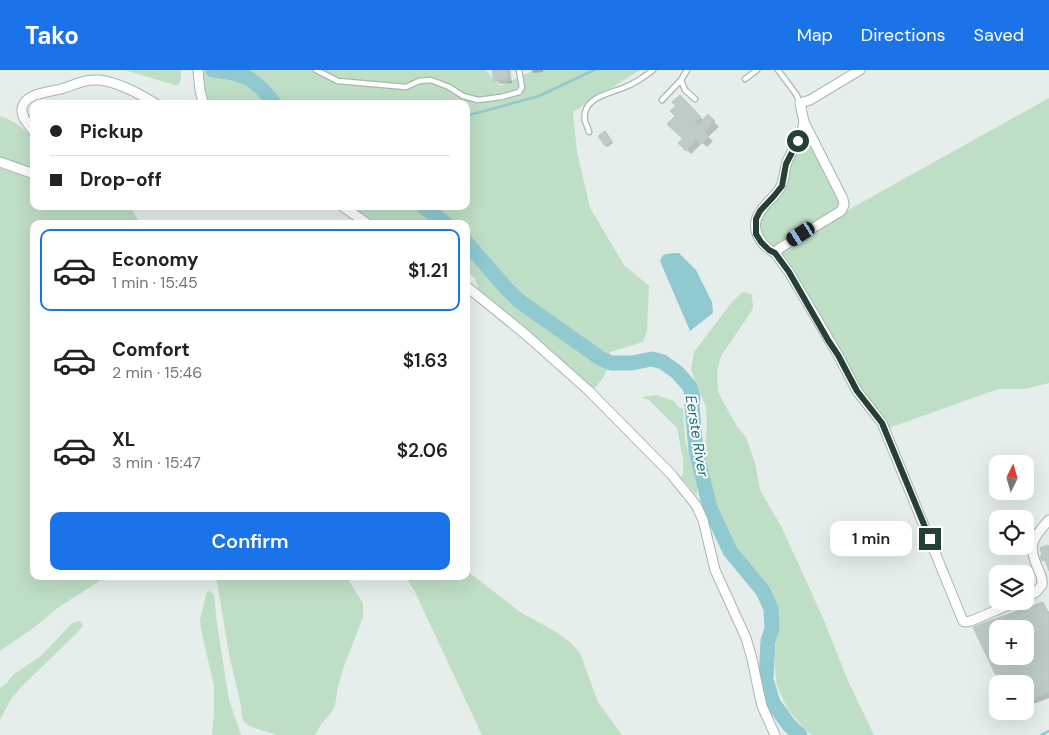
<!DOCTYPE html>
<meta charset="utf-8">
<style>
:root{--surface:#fff;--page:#f6f6f6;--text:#222;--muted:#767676;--line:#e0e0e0;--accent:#1a73e8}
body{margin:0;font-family:"DM Sans",sans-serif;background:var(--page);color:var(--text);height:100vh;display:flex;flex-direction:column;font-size:19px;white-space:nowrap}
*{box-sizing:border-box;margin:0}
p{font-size:16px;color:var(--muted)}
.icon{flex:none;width:28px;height:28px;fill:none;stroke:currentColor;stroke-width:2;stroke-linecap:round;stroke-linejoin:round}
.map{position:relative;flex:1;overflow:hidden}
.details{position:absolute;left:30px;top:150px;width:440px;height:360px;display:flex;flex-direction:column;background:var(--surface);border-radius:10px;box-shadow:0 5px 20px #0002}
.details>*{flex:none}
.guide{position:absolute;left:30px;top:30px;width:440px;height:110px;border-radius:10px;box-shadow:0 5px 20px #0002;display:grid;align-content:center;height:110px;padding:0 20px;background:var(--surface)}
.needle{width:32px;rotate:5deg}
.tools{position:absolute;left:989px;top:385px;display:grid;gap:10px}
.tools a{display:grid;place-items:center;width:45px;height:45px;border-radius:10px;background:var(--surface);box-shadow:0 5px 20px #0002;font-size:25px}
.end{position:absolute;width:22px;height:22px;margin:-11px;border:6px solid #254037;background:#fff;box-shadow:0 0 0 2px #fff}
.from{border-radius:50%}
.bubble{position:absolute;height:35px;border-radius:10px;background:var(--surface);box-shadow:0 5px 20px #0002;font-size:16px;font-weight:600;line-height:35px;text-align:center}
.car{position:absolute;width:15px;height:30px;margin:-15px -8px;border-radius:6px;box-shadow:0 0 4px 1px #0007;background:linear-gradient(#222 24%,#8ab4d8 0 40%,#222 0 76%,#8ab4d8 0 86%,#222 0)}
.guide b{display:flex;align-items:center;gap:18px;height:48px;font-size:19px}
.guide b+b{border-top:1px solid var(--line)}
.guide i{width:12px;height:12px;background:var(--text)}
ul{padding:9px 0 0;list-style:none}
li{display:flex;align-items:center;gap:15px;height:82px;margin:0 10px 8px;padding:0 10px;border:2px solid transparent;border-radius:10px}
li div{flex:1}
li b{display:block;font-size:19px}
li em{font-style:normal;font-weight:600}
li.active{border-color:var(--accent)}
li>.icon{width:45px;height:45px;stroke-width:1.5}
.cta{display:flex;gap:10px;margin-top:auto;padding:10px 20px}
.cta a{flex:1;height:58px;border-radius:10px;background:var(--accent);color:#fff;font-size:20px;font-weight:600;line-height:58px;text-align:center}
header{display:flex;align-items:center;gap:30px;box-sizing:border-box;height:70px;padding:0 25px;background:var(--accent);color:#fff}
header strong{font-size:24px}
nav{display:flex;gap:28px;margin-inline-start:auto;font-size:18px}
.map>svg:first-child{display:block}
.green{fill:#bfdec6}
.water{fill:#90c9d0}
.shadow{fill:#0003;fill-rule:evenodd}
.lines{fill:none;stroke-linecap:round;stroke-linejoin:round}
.stream{stroke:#90c9d0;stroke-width:2.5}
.river{stroke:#90c9d0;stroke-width:15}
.building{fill:#bdccc5;stroke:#b8c7c0;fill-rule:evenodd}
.lane-casing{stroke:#a8b6b1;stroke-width:7}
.street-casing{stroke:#a8b6b1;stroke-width:11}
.lane{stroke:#fff;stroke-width:4.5}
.street{stroke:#fff;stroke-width:9}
.route{stroke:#254037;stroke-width:6}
.labels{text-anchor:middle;stroke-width:4;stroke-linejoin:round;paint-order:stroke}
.water-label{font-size:15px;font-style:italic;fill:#206f7a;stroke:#f6faf8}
</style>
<header>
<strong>Tako</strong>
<nav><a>Map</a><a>Directions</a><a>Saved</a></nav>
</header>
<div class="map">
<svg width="1049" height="665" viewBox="0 0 1049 665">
<rect width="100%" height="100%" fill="#e5eeea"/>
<g class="green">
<polygon points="125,0 181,0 181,9 178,16"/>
<path d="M 202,0 L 486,0 L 500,16 L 534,0 L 640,0 L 573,42 L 577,82 L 590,138 L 624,195 L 649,216 L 647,261 L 643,272 L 610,282 C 607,300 607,306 593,320 L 519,252 L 480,225 L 475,208 L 466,201 L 466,154 L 379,154 L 348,136 L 466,136 L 466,34 L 207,34 Z"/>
<polygon points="1049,28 1049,313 1025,319 998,319 886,359 865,329 779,184 791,172"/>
<path d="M 0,46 C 14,50 24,59 34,69 L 34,101 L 0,90 Z"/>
<polygon points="805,61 842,132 838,140 772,178 764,172 758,152"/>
<polygon points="0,98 34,110 34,136 132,136 131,138 138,150 143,154 34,154 34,506 107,506 56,539 36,556 0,581"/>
<polygon points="746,222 752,225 753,237 751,242 721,286 717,302 718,322 736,355 746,367 755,393 760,420 782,458 823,548 848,611 874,665 812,665 805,659 788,640 777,616 775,599 775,584 778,553 777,537 773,526 762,508 742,486 731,468 720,445 709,412 705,383 707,351 706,337 691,300 694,282 732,232 741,223"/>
<polygon points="656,325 674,331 678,337 683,339 685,369 697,417 697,426 681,407 683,403 683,389 677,358 649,330 642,327"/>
<polygon points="466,500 520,542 556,562 570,572 580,583 598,632 622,665 482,665 414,520 405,506 466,506"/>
<polygon points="216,506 346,506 359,527 363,533 363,547 343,599 338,617 335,635 331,643 320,656 315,665 276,665 249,656 244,652 242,647 241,636 229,584"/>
<polygon points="208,521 211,522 214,525 217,554 229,630 241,665 212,665 214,642 214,616 201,559 200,550 206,524"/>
<polygon points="80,551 83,556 77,563 22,616 11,629 0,650 0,618 6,614 13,605 42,585 72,553"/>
</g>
<polygon class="water" points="672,183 679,183 696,200 712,232 713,243 690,261 660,191 663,185"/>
<g class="shadow">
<polygon points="494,0 510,0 512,13 500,14 495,10"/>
<polygon points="531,0 543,0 543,2 534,3"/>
<polygon points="680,27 704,51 708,46 719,57 708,67 713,71 707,77 694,64 692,65 701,74 691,84 680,73 685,69 677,46 677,36"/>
<polygon points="606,65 613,73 607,77 605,75"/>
<path d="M 1043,534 L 1049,542 L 1049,628 L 1025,637 L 1025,614 L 1001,614 L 975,558 ZM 998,559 L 1025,559 L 1025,586 L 998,586 Z"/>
</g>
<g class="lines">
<g class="stream">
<polyline points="466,46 539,26 594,0"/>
<polyline points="1041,665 1049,661"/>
</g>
<g class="river">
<path d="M 213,0 C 246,3 254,8 275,34"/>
<polyline points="423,136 446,154"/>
<polyline points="466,172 507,219 519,231 600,288 611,293 632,293 652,289 663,292 678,303 690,317 693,327 692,336 696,381 710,438 730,481 763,521 771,539 772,559 768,571 766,609 773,633 789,655 800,665"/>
</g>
</g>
<g class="building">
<polygon points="492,0 507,0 508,8 494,11"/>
<polygon points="680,25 701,47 696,52 698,55 708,44 715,51 705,62 709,66 702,74 697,69 686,81 678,73 683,69 667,54 675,46 670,41 676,36 672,32"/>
<polygon points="605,61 612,71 605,76 598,66"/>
<polygon points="1048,475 1049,478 1049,501 1045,490 1042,491 1040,486 1042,485 1040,478"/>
<path d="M 1043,532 L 1049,544 L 1049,622 L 1025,632 L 1025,614 L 1000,614 L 973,557 ZM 998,559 L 1025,559 L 1025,586 L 998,586 Z"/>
</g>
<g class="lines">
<g class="lane-casing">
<g id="lane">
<polyline points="316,0 338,11 406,17 419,11 431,10 449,17 463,26 478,30 501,27 519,22 522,17 519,0"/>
<polyline points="778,0 796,24 800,33"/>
<polyline points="745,9 757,0"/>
<polyline points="681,10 685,20 695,29"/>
<polyline points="662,30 681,10 687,0"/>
<path d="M 589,62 C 588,58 586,54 585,51 C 581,28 608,24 623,18 C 634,14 644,7 653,0"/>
</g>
</g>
<g class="street-casing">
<g id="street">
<path d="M 198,0 C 199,12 199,23 204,34"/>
<polyline points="860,0 810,30 800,33 804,52 843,129 844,135 841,141 780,178 775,183 789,202 838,285 857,321 882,353 963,551 965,552 971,551 1018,531"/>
<path d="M 34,62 C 29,55 21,47 22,39 C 24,23 49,22 61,19 C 75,15 84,9 99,10 C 118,12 140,24 156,34"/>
<polyline points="0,92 34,104"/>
<polyline points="342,136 368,154"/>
<path d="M 775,183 C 760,175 749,158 760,142 C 765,133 775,127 780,118 C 785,110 784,100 787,92 C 793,78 802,67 804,52"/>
<polyline points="466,216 525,264 588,320 671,404 696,435 703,450 715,500 746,568 752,589 759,623 762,636 775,665"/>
<path d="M 1025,528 L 1036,522 L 1042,515 C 1043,508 1040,503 1037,496 C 1027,474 1034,467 1049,450"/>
</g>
</g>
<use href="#lane" class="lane"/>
<use href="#street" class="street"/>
</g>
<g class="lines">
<polyline class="route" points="798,71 786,94 782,116 774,126 760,141 756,149 756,164 761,172 769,180 775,183 789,202 828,270 838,285 857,321 882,353 930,469"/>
</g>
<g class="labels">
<g class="water-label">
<text transform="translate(697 366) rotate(81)" y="5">Eerste River</text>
</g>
</g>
</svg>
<div class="tools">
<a><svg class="needle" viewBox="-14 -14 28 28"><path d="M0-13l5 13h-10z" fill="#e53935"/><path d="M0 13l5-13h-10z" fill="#767676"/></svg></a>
<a><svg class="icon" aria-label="locate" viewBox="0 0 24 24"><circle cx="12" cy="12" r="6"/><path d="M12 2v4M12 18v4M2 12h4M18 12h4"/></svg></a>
<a><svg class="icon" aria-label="layers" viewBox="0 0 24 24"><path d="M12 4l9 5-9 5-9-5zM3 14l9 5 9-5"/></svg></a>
<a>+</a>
<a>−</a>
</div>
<i class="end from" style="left:798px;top:71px"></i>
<i class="end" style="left:930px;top:469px"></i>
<div class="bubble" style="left:830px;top:451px;width:82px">1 min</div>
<i class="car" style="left:801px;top:164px;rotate:237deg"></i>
<div class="guide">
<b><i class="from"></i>Pickup</b>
<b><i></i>Drop-off</b>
</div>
<section class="details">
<ul>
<li class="active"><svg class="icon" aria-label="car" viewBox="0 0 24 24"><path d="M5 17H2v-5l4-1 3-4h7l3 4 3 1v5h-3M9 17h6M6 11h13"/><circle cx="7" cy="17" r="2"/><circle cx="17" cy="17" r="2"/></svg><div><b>Economy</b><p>1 min · 15:45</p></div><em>$1.21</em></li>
<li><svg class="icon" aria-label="car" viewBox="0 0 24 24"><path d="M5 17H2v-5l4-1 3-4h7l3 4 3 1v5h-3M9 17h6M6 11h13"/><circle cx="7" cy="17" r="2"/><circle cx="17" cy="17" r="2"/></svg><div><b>Comfort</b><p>2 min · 15:46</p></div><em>$1.63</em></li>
<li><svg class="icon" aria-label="car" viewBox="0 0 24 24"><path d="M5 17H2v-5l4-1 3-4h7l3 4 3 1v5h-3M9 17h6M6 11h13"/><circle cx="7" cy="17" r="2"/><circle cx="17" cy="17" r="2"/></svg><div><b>XL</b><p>3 min · 15:47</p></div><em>$2.06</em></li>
</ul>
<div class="cta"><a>Confirm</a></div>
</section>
</div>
